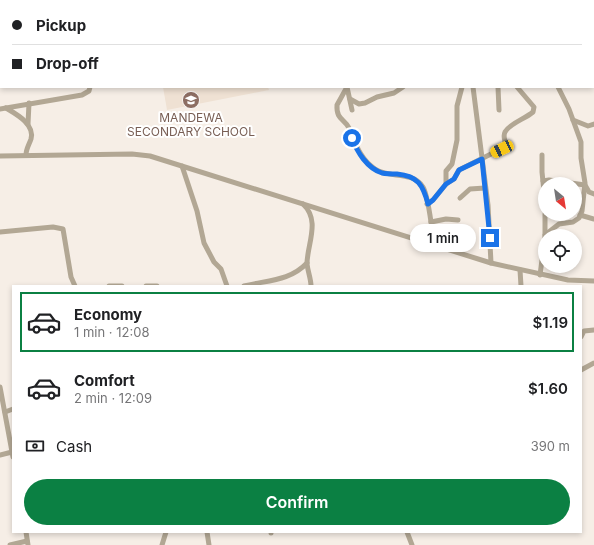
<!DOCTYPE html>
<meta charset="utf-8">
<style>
:root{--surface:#fff;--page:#f2f2f2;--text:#202124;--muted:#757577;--line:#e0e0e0;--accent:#0b8043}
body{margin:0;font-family:Inter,sans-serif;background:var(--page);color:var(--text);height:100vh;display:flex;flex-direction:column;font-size:15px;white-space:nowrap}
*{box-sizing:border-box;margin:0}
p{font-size:13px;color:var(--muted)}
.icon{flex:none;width:22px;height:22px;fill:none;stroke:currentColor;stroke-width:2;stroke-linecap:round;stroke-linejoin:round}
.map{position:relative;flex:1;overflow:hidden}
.sheet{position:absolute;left:12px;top:285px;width:570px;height:248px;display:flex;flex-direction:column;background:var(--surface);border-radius:0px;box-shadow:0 2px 6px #0003}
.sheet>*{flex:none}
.hud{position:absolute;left:0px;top:0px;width:594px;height:88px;box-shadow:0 2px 6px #0003;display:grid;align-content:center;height:88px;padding:0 12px;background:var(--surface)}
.needle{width:26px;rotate:150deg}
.tools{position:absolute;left:538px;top:177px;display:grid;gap:8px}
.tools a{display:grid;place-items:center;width:44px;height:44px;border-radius:50%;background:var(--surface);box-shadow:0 2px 6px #0003;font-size:20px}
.end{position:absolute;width:18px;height:18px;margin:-9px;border:5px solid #1a73e8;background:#fff;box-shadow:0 0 0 2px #fff}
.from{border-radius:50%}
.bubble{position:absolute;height:28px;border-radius:14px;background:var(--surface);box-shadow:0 2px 6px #0003;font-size:13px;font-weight:600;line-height:28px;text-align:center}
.car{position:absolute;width:12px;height:24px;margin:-12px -6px;border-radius:5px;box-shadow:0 0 3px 1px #0007;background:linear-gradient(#f5c518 24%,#345 0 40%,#f5c518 0 76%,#345 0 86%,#f5c518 0)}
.hud b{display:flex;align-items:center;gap:14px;height:38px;font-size:15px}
.hud b+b{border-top:1px solid var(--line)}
.hud i{width:10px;height:10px;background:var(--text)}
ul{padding:7px 0 0;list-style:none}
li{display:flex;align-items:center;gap:12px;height:60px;margin:0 8px 6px;padding:0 4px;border:2px solid transparent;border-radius:0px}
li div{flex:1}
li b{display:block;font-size:15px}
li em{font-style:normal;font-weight:600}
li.selected{border-color:var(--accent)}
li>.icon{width:36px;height:36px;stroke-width:1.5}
.pay{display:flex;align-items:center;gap:10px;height:44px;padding:0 12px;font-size:15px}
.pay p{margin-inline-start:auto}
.primary-button{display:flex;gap:8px;margin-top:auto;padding:8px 12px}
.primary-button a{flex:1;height:46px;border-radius:24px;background:var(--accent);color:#fff;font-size:16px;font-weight:600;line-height:46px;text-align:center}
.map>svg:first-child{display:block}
.built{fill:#efe1d3}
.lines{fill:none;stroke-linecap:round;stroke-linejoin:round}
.minor{stroke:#b2a794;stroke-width:5}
.route{stroke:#1a73e8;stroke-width:5}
.labels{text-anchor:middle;stroke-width:4;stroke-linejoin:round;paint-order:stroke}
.education-label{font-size:12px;fill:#785e54;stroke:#fff}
</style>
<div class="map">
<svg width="594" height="545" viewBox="0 0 594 545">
<rect width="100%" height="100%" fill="#f6eee6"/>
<polygon class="built" points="163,87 268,87 269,90 167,110"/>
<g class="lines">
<g class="minor">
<polyline points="99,0 99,1"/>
<polyline points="323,0 324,1"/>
<polyline points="329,0 329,1"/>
<polyline points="460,0 461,1"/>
<polyline points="530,1 532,0"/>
<polyline points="0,31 1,31"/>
<path d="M 347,87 L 337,105 C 336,120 345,119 349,128 C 356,144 360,159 375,169 C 389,179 412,170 423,187 C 429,197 432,232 434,244"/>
<polyline points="347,87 352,110"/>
<polyline points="473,87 488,205 491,263"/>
<polyline points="498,87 499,110"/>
<polyline points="350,99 359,104 365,103 377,97 394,93 403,87"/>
<path d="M 6,108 C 16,114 35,124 31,139 C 29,145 26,149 26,155"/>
<polyline points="0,109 82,95 89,91 90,87"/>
<polyline points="573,120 588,126 594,124"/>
<polyline points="28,124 29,103"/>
<polyline points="542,155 542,172 545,201"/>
<polyline points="0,156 132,154 150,156 491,263 568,280 594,281"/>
<polyline points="182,166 197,211 204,243 214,262 221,269 227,286"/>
<polyline points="543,181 549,180 585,185 589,192 594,194"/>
<polyline points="446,184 446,171 452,164 457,140 457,106 462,87"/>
<polyline points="460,198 470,189 485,188"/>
<path d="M 303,204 C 321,221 307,244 307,264 C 308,272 311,279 311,286"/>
<path d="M 427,204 L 433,200 L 446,184 L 454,179 L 459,170 L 505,147 C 507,142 502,138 505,132 C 510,123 525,119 533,112 L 534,107 L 517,87"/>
<polyline points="580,215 594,219"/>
<polyline points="431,222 446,219 458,220"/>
<polyline points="0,232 53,227 63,229 71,277 75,286"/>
<polyline points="545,235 559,224 573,222 579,218 582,211 585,183 581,158 581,142 569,109 558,87"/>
<polyline points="545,236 545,214"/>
<polyline points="520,270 521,286"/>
<polyline points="540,275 545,237"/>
<polyline points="109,286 122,286"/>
<polyline points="146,286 157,286"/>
<path d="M 244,286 C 268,280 290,281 307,263"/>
<polyline points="581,337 584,331 594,330"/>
<polyline points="581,370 594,363"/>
<polyline points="0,387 13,457"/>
<polyline points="5,412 13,409"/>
<polyline points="0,455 12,452"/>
<polyline points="26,532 28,545"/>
<polyline points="207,532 209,545"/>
<polyline points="271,532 271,533"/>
<polyline points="407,532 412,545"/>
<polyline points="10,545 27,541"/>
<polyline points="162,545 166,532"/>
</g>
</g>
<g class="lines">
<path class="route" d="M 352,138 C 357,152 367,168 382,173 C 387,174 392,174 397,174 C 418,176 423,185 428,204 L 433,200 L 446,184 L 454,179 L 459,170 L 482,159 L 490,238"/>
</g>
<defs>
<g id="school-disc" transform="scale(0.9)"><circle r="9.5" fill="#8d6e63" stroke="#fff"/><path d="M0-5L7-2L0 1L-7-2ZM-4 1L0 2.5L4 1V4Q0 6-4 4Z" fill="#fff"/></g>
</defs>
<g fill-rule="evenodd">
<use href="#school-disc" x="191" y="100"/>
</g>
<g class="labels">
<g class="education-label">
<text x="191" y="122">MANDEWA<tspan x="191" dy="14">SECONDARY SCHOOL</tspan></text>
</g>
</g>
</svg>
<div class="tools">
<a><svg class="needle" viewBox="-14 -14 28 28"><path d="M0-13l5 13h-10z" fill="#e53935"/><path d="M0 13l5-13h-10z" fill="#757577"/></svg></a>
<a><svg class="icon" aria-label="locate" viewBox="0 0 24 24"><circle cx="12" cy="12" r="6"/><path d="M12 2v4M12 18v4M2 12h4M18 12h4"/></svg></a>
</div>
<i class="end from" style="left:352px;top:138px"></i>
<i class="end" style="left:490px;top:238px"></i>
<div class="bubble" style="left:410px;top:224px;width:66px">1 min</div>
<i class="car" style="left:502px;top:149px;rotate:245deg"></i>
<div class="hud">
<b><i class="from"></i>Pickup</b>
<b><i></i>Drop-off</b>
</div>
<section class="sheet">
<ul>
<li class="selected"><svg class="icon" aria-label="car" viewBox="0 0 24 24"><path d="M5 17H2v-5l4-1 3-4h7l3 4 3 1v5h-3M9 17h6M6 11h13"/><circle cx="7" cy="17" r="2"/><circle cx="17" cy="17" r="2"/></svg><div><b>Economy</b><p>1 min · 12:08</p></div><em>$1.19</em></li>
<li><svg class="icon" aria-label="car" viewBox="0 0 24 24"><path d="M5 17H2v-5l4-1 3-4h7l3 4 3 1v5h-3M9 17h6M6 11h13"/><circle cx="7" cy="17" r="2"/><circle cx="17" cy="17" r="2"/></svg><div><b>Comfort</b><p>2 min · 12:09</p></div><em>$1.60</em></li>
</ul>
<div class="pay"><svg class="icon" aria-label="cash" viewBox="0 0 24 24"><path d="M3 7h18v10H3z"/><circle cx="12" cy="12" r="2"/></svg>Cash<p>390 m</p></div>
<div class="primary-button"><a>Confirm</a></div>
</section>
</div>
